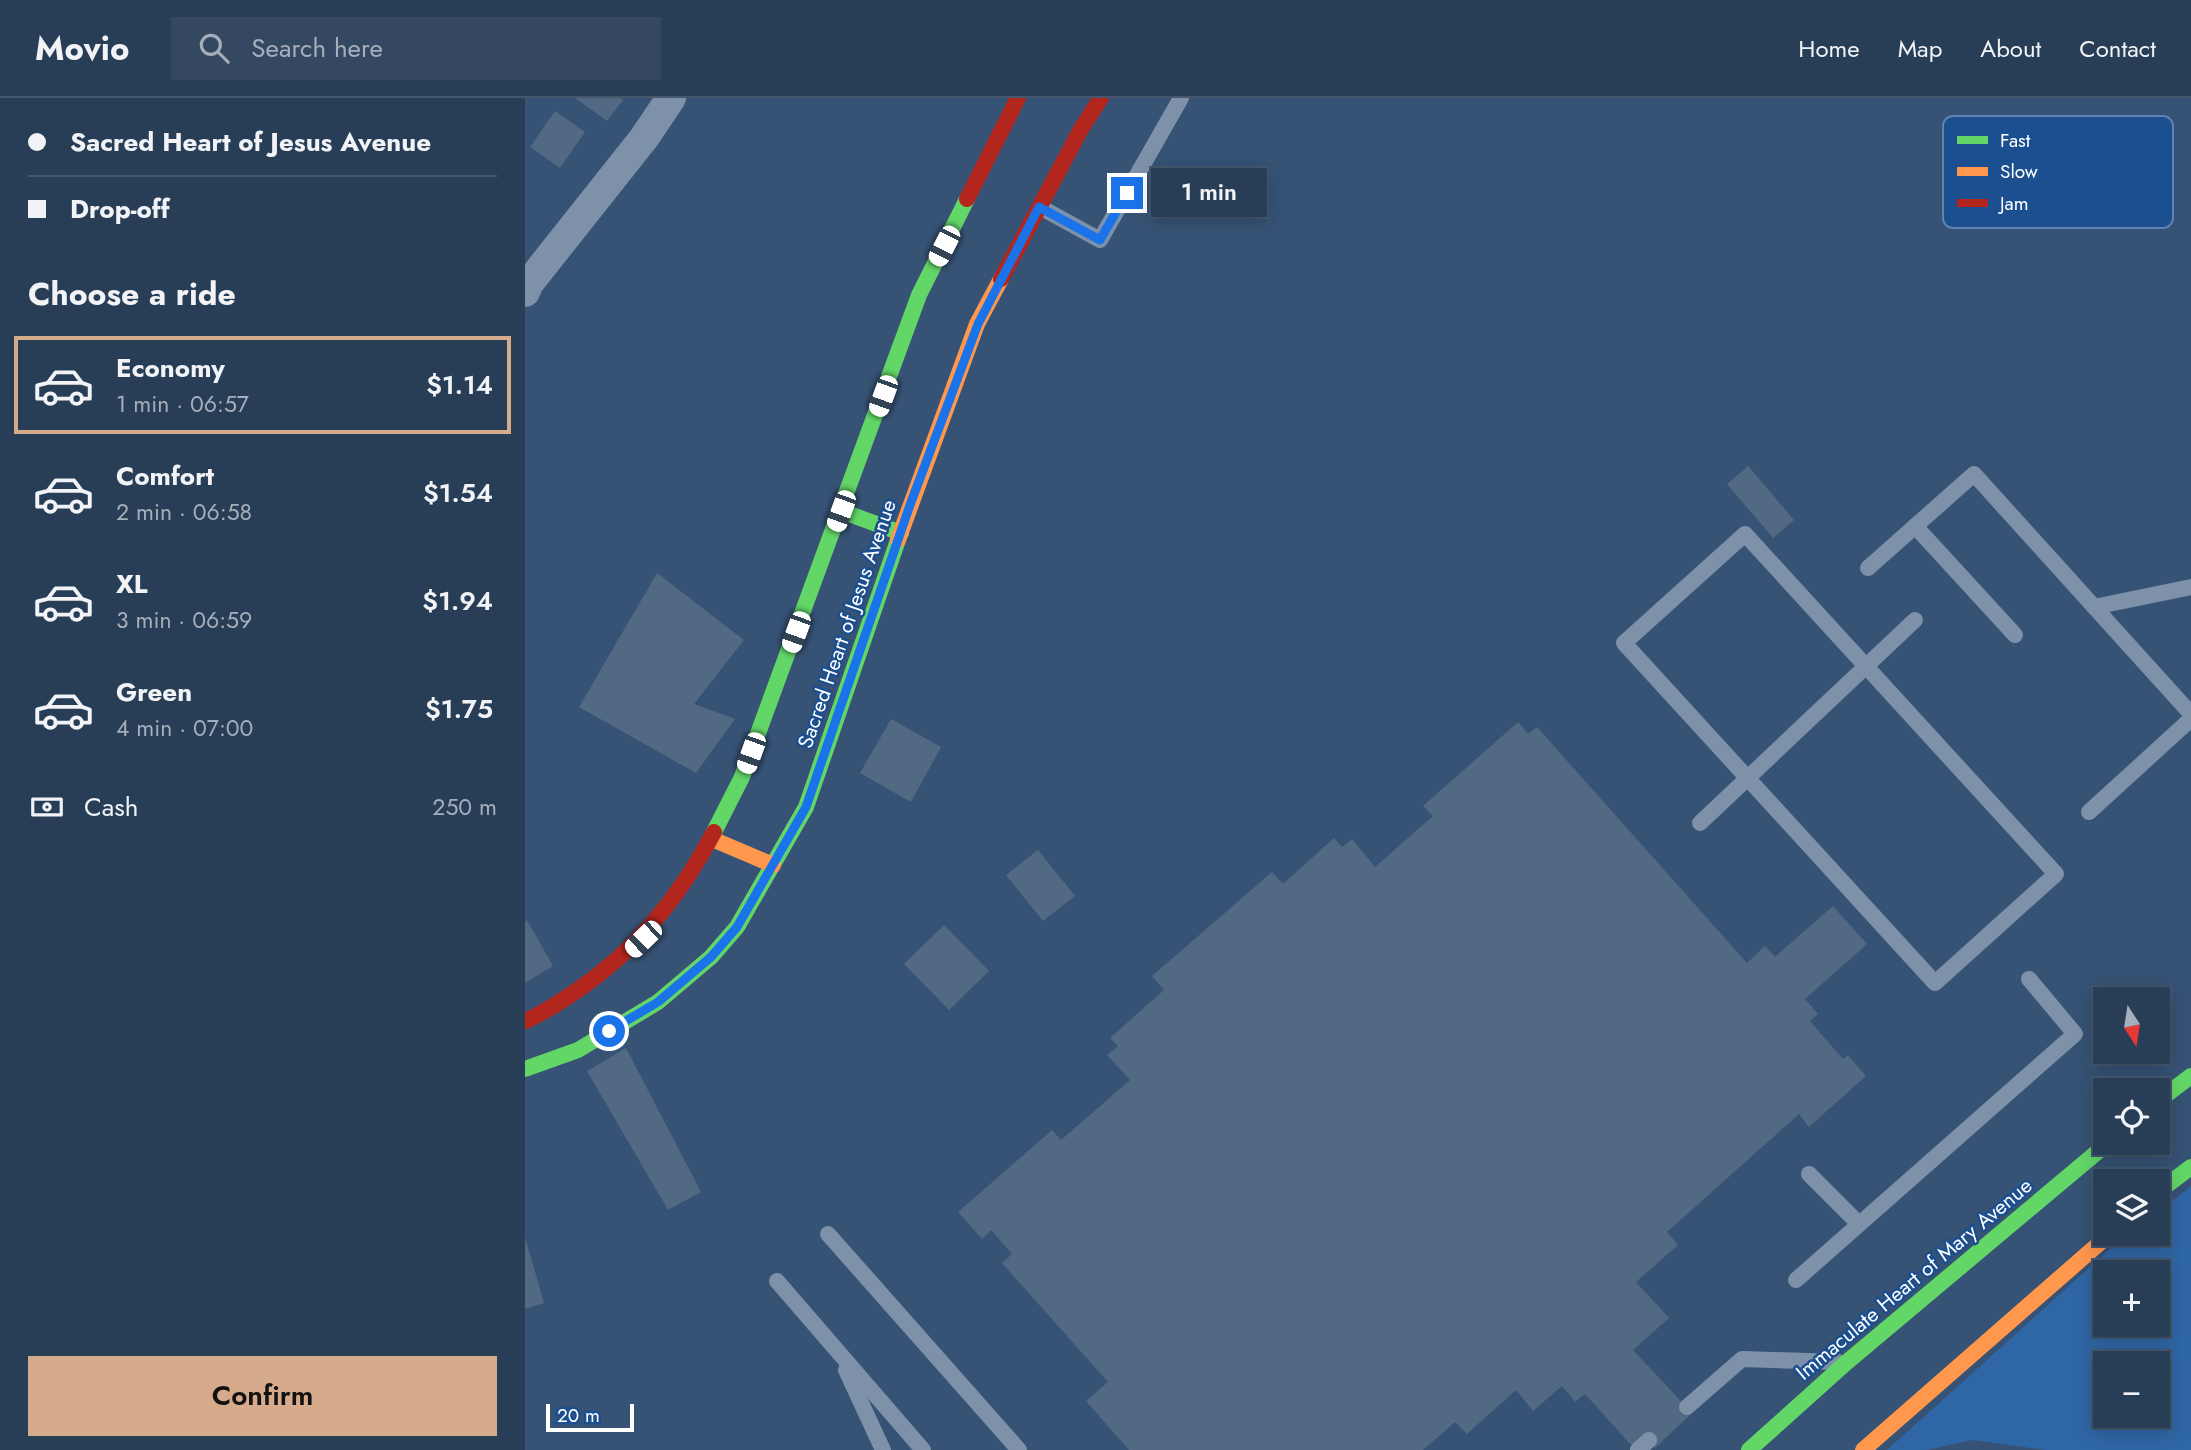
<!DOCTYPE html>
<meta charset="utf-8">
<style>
:root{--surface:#283e57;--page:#344961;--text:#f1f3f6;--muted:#a5aeba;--line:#44576d;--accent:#d6ab8b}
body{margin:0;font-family:Jost,sans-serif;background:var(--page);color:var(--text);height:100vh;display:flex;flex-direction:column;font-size:26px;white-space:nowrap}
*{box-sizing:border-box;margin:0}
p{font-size:23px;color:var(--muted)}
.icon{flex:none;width:38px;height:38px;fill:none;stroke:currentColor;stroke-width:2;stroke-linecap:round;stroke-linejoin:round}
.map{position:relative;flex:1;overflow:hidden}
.drawer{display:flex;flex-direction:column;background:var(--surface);width:525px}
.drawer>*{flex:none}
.banner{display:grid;align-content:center;height:154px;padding:0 28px;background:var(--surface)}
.needle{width:46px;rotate:168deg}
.buttons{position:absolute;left:1568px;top:889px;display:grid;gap:14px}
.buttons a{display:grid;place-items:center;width:77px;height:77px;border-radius:0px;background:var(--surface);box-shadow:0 4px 18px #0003,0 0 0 2px var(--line);font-size:35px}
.scale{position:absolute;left:21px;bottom:18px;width:88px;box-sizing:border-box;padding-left:7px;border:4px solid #fff;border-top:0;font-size:19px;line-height:24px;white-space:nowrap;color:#fff;-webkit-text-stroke:5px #1b4f8f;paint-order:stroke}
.end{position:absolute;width:32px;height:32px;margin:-16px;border:9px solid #1a73e8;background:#fff;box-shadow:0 0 0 4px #fff}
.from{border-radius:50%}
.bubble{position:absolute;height:49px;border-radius:0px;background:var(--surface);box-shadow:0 4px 18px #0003,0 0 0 2px var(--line);font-size:23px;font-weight:600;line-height:49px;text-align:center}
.car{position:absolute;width:21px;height:42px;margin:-21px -10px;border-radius:9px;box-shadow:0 0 5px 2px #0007;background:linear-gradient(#fff 24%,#345 0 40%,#fff 0 76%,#345 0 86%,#fff 0)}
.banner b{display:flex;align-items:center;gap:24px;height:66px;font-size:26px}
.banner b+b{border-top:2px solid var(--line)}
.banner i{width:18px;height:18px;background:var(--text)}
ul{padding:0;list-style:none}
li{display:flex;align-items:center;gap:21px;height:98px;margin:0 14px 10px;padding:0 14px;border:4px solid transparent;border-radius:0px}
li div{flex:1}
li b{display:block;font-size:26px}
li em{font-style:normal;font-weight:600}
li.current{border-color:var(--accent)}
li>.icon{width:63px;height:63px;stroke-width:1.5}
h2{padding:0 28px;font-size:32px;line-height:84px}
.pay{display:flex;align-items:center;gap:18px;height:77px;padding:0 28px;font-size:26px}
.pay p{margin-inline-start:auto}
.primary-button{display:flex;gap:14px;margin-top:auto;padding:14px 28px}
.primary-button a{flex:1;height:80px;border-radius:0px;background:var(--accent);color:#111;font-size:28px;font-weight:600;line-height:80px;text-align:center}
header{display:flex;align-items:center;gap:42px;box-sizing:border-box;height:98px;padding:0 35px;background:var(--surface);border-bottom:2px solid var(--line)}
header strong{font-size:33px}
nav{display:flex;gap:38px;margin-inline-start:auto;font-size:24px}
.search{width:490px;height:63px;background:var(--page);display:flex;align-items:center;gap:18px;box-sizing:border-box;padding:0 24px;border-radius:0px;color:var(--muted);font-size:26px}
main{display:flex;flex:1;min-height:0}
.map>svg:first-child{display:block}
.green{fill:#2f66a5;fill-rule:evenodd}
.building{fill:#526984}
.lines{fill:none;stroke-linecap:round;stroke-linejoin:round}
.lane{stroke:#7d92a8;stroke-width:16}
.street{stroke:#7d92a8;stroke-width:30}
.fast{stroke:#63d668;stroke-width:16}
.slow{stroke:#ff974d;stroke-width:16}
.jam{stroke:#b3261e;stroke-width:16}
.route{stroke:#1a73e8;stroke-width:9}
.labels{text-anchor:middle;stroke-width:5;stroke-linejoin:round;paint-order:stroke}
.street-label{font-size:21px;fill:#fff;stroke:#1b4f8f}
.key{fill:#1b4f8f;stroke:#5f84b1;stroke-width:2}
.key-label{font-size:19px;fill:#fff}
</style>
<header>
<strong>Movio</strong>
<div class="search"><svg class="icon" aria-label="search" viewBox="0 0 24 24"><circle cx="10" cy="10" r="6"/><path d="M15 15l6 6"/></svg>Search here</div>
<nav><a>Home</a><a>Map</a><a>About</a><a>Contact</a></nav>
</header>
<main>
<section class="drawer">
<div class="banner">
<b><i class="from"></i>Sacred Heart of Jesus Avenue</b>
<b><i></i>Drop-off</b>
</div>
<h2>Choose a ride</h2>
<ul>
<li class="current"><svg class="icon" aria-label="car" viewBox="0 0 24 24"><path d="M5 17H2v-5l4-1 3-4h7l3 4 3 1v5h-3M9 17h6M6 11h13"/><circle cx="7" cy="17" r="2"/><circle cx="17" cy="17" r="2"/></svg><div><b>Economy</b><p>1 min · 06:57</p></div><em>$1.14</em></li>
<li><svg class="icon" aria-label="car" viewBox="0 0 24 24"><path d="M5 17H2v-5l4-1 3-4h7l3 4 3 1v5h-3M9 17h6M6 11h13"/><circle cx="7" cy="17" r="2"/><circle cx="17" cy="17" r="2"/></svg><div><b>Comfort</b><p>2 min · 06:58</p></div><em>$1.54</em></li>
<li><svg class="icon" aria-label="car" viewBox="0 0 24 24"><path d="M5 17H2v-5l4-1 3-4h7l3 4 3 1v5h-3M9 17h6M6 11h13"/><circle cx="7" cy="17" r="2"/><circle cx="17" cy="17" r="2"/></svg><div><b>XL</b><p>3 min · 06:59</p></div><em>$1.94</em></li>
<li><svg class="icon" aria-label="car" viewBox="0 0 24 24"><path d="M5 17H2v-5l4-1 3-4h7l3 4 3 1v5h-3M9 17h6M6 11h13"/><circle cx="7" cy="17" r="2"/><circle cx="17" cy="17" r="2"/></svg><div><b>Green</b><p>4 min · 07:00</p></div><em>$1.75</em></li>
</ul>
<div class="pay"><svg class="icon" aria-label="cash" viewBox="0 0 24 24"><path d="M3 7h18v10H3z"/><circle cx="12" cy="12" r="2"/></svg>Cash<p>250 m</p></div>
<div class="primary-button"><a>Confirm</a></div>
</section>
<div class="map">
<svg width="1666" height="1352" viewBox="0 0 1666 1352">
<rect width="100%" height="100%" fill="#365274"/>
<path class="green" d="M 1666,1088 L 1666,1352 L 1521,1352 L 1447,1342 L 1402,1352 L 1362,1352 L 1585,1151 L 1604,1136 L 1633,1136 L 1633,1114 ZM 1580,1174 L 1633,1174 L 1633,1227 L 1580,1227 ZM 1580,1265 L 1633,1265 L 1633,1318 L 1580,1318 Z"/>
<g class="building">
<polygon points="50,0 95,0 98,2 82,23"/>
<polygon points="30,13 60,34 35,70 5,49"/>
<polygon points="1223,368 1269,422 1248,440 1202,386"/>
<polygon points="132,475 219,542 169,606 210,621 171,675 54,609"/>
<polygon points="366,621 416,649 386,704 335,675"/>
<polygon points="993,624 1003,636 1012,629 1222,865 1240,848 1250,859 1308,808 1342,846 1280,901 1293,916 1285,923 1318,961 1323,957 1341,978 1284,1029 1274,1016 1142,1134 1153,1147 1111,1184 1144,1220 1108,1252 1167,1315 1130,1350 1120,1336 1107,1348 1060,1296 1050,1304 1037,1288 1008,1313 991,1292 942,1336 930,1324 898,1352 604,1352 561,1303 583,1284 477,1165 487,1156 466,1132 457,1141 433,1114 527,1032 536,1042 605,982 582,957 593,948 585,940 639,892 627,878 747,774 758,786 809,740 817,749 827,741 850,769 908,718 898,708"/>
<polygon points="513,752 550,798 518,823 481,777"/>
<polygon points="2,822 28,868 0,885 0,824"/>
<polygon points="419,827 464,873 424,912 379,866"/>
<polygon points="101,950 176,1094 143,1112 62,973"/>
<polygon points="0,1139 19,1205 0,1211"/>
</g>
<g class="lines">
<g class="lane">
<polyline points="515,109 575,142 656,0"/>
<polyline points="1390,428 1490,537"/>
<polygon points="1220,436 1531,776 1410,885 1099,545"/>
<polyline points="1343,470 1449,376 1666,616"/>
<polyline points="1569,509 1666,489"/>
<polyline points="1564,714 1666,621"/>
<polyline points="1175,725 1390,522"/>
<polyline points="1284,1076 1334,1126"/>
<polyline points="303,1136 494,1352"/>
<polyline points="1271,1182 1550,936 1504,881"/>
<polyline points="252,1183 398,1352"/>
<polyline points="321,1272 358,1352"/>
<polyline points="1162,1309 1217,1261 1313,1264"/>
<polyline points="1113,1352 1124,1342"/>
</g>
<polyline class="street" points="0,194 4,185 119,40 146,0"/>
<g class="fast">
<polyline points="316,413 376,435"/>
<polyline points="189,734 217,679 394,197 442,101"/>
<polyline points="0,971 53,952 133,904 186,859 212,829 281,709 373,442"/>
<polyline points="1633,1003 1666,978"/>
<polyline points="1633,1094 1666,1069"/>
<polyline points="1224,1352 1322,1264 1583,1045"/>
</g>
<g class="slow">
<polyline points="373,442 452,226 476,181"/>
<polyline points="187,741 248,767"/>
<polyline points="1338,1352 1585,1136"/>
</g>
<g class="jam">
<polyline points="442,101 493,0"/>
<polyline points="476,181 556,31 576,0"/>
<path d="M 0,923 C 17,916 32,906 47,896 C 110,854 154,800 189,734"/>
</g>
</g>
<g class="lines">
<polyline class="route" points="84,933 133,904 186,859 212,829 281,709 385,407 453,226 514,109 575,142 602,95"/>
</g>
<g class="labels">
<g class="street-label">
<text transform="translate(322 526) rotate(-71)" y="7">Sacred Heart of Jesus Avenue</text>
<text transform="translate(1389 1181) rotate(-40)" y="7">Immaculate Heart of Mary Avenue</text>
</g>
</g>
<rect x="1418" y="18" width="230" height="112" rx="10" class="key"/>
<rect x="1432" y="38" width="31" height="8" fill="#63d668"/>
<rect x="1432" y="69" width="31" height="9" fill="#ff974d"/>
<rect x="1432" y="101" width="31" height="8" fill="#b3261e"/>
<g class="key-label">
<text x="1475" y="49">Fast</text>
<text x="1475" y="80">Slow</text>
<text x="1475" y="112">Jam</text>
</g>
</svg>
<div class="buttons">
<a><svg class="needle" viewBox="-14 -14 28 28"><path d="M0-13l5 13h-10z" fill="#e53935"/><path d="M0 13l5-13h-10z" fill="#a5aeba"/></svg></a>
<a><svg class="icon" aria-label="locate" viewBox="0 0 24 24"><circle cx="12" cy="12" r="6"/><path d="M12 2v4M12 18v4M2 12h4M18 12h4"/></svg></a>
<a><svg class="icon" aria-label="layers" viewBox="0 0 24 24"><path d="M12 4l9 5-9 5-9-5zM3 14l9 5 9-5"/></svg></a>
<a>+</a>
<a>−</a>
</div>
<div class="scale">20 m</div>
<i class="end from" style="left:84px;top:933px"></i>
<i class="end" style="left:602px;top:95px"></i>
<div class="bubble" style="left:626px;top:70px;width:116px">1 min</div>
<i class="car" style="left:419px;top:148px;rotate:207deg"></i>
<i class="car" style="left:358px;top:298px;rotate:200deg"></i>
<i class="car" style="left:316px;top:413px;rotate:200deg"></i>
<i class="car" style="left:271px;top:534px;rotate:200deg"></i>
<i class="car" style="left:226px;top:655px;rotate:200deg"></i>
<i class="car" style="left:118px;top:841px;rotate:226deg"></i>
</div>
</main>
